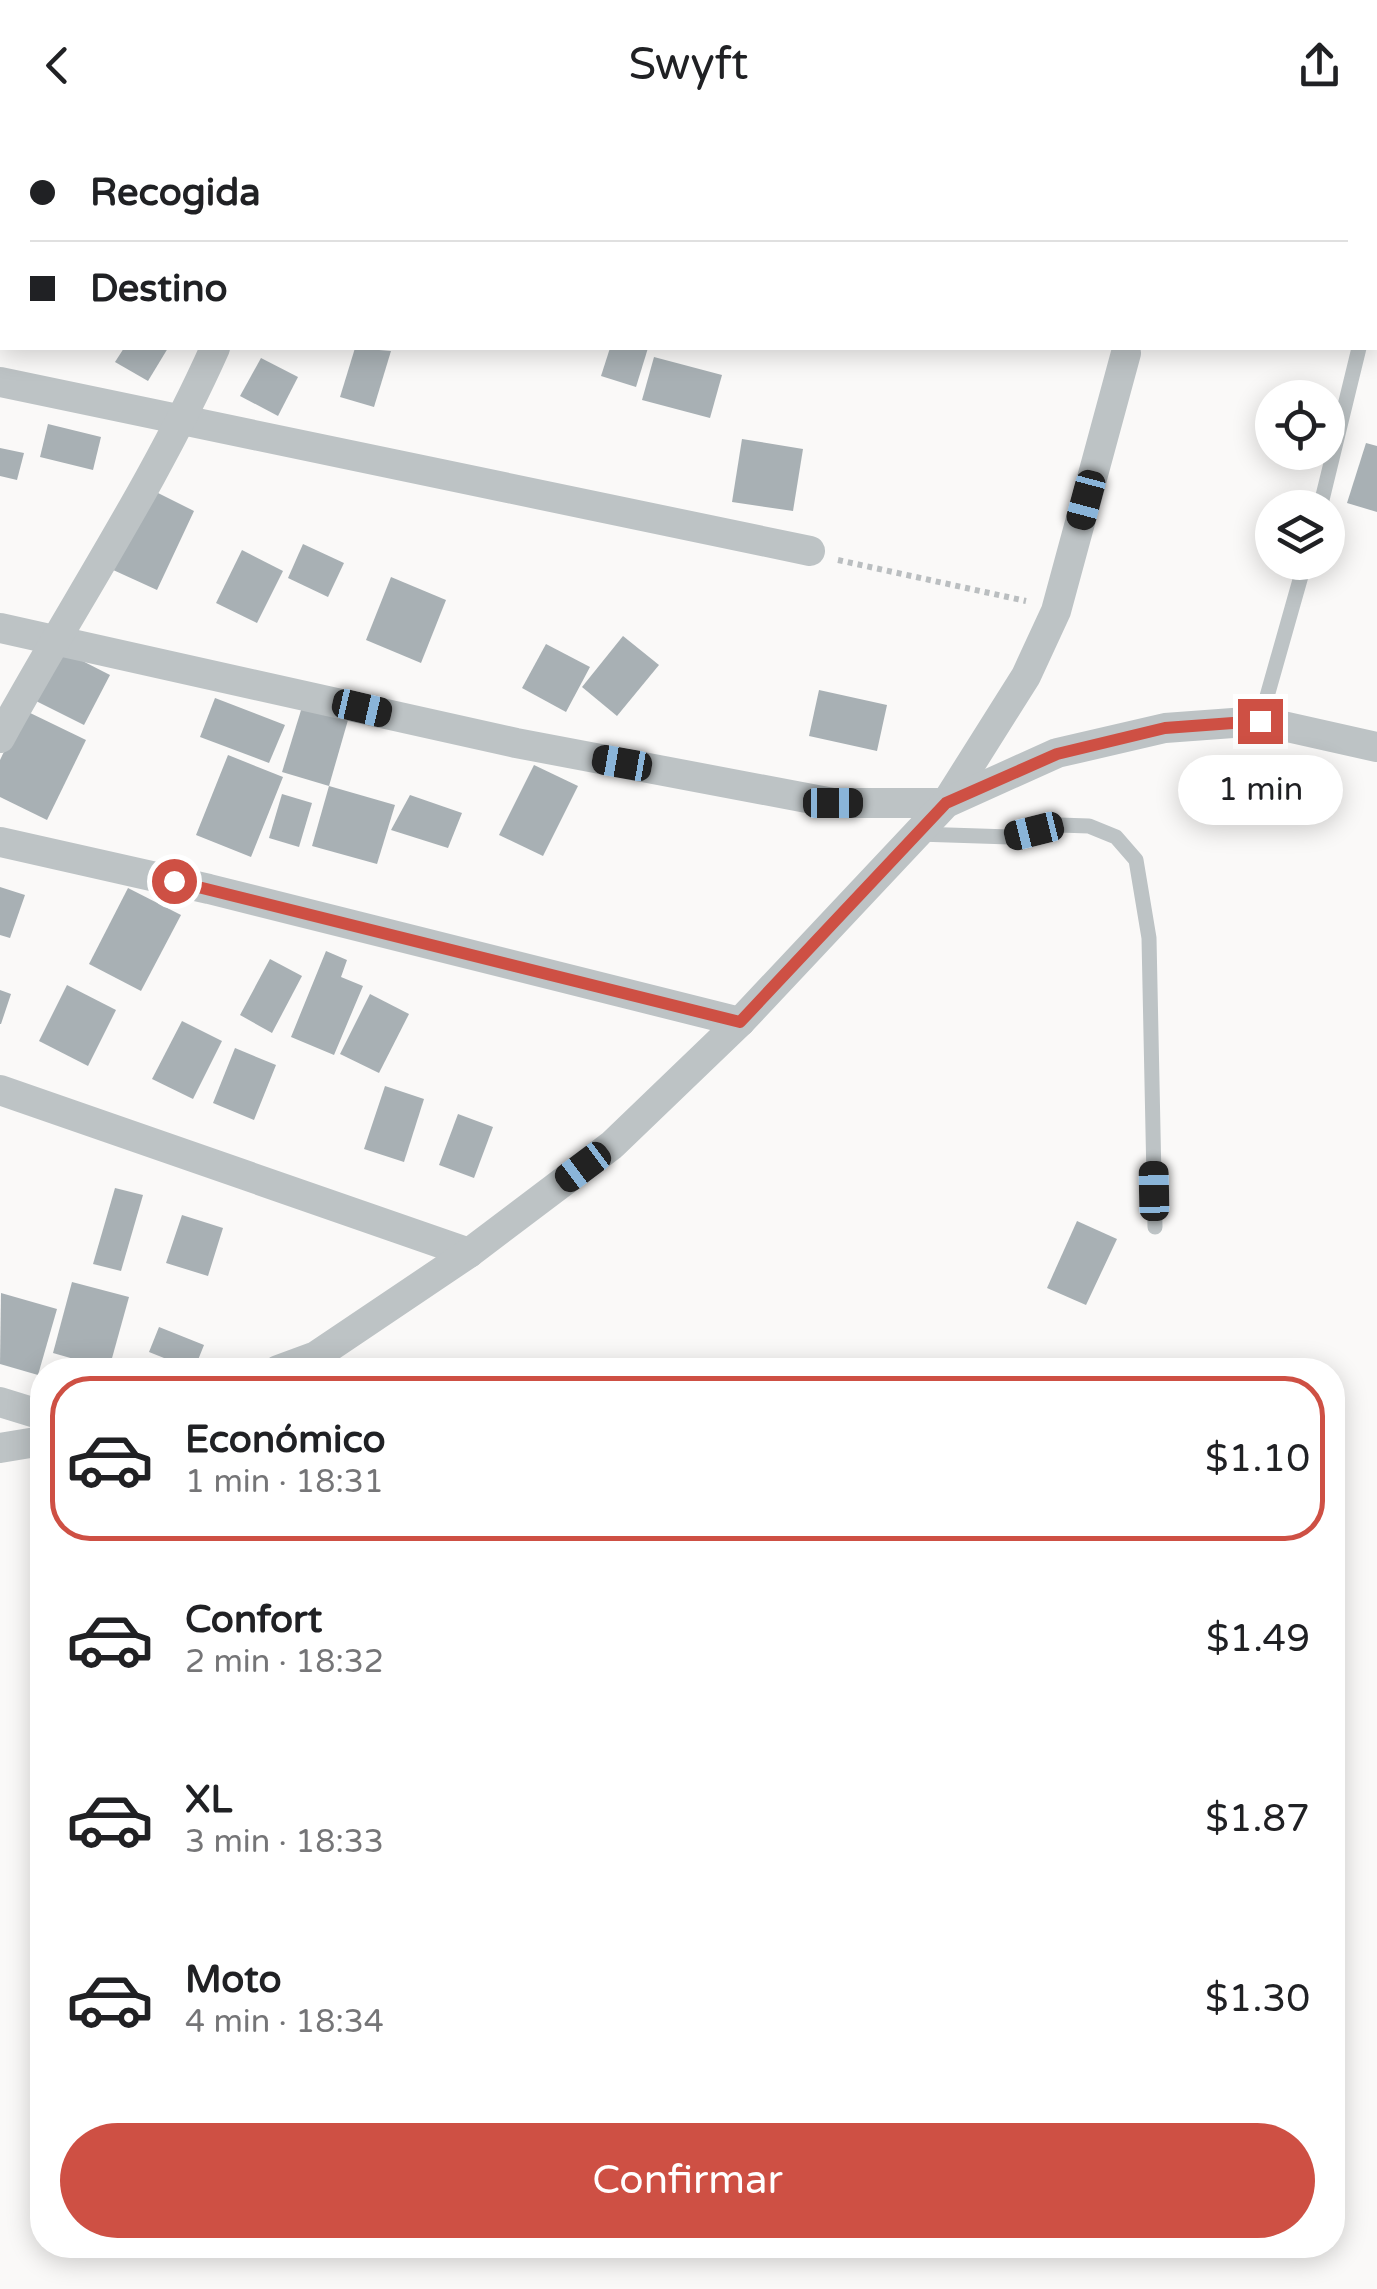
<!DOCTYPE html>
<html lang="es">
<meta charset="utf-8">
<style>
:root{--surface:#fff;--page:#f2f2f2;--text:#202124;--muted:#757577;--line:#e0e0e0;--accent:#ce5044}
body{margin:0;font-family:"Varela Round",sans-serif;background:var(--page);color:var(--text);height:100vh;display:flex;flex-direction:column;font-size:38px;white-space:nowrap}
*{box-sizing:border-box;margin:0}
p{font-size:32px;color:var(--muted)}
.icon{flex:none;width:55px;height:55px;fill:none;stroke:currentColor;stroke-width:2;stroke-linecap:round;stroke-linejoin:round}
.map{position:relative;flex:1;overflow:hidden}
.sheet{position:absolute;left:30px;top:1228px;width:1315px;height:900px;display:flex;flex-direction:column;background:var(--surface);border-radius:40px;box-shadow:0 5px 25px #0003}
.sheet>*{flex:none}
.banner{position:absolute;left:0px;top:0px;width:1378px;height:220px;box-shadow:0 5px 25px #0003;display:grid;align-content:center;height:220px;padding:0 30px;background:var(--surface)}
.tools{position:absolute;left:1255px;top:250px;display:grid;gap:20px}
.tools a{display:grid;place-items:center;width:90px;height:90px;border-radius:50%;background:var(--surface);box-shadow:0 5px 25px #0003;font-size:50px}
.end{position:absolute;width:45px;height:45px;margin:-22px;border:12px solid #ce5044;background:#fff;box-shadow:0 0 0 5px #fff}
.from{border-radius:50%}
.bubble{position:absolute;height:70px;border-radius:35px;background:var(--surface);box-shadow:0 5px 25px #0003;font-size:32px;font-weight:600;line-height:70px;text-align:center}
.car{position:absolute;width:30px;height:60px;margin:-30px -15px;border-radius:12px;box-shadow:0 0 8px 2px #0007;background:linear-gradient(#222 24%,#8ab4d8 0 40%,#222 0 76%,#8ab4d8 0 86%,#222 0)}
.banner b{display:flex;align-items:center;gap:35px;height:95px;font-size:38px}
.banner b+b{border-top:2px solid var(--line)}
.banner i{width:25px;height:25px;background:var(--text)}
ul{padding:18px 0 0;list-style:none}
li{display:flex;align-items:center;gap:30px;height:165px;margin:0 20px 15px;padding:0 10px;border:5px solid transparent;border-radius:40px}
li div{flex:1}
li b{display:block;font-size:38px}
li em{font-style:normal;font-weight:600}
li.current{border-color:var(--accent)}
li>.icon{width:90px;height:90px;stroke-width:1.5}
.action{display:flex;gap:20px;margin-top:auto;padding:20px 30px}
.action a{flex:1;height:115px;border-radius:60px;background:var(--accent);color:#fff;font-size:40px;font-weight:600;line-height:115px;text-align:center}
header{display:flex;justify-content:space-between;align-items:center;height:130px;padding:0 30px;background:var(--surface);font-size:45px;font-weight:600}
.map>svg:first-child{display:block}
.building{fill:#a8b0b4}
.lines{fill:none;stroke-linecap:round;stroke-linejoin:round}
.path{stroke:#babec0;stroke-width:6;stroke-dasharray:5 5;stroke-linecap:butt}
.lane{stroke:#bdc3c5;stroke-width:15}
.street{stroke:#bdc3c5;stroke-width:30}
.route{stroke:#ce5044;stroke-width:12}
</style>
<header><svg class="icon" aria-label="back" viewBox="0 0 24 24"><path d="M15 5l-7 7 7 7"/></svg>Swyft<svg class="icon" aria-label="share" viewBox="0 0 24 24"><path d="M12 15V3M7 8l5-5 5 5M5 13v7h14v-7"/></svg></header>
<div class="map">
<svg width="1377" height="2159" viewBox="0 0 1377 2159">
<rect width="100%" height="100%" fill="#faf9f8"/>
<g class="building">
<polygon points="124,218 168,218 148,251 115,232"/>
<polygon points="355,218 391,221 374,277 340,267"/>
<polygon points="610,218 648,218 636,257 601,246"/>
<polygon points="654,227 722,245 710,288 642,270"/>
<polygon points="261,228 298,247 278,286 240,266"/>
<polygon points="48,294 101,307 93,340 40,327"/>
<polygon points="742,309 803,319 793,381 732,372"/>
<polygon points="1366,313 1377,316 1377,382 1347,373"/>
<polygon points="0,318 24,323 17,350 0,346"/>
<polygon points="150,359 194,381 157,460 111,439"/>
<polygon points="303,414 344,433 328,467 288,448"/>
<polygon points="242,420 283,441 257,493 216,473"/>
<polygon points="391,447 446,470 421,533 366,510"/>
<polygon points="623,506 659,535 617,586 582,557"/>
<polygon points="546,514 590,537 566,582 522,558"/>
<polygon points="59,519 110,545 84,595 32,569"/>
<polygon points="819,560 887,575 877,621 809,606"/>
<polygon points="215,568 285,595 269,633 200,607"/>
<polygon points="302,577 348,590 329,656 282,642"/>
<polygon points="24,580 86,610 47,690 0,667 0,630"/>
<polygon points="228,625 283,647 251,727 196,705"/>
<polygon points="534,635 578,656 543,726 499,705"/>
<polygon points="329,656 395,675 377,734 312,716"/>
<polygon points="282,664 312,673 299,717 269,708"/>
<polygon points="410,665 462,683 448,718 391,700"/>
<polygon points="0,757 25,765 10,808 0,805"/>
<polygon points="128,758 181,785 141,861 89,834"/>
<polygon points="326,821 347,830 341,847 363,856 334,925 291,907"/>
<polygon points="270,829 302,846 272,903 240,885"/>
<polygon points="67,855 116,880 88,936 39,911"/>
<polygon points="0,860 11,864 1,894 0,894"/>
<polygon points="370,864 409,884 379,943 340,924"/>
<polygon points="182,891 222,911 193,969 152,949"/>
<polygon points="235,918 276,935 254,990 213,973"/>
<polygon points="385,956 424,969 404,1032 364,1019"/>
<polygon points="458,984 493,997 474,1048 439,1035"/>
<polygon points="115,1058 143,1065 121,1141 93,1134"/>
<polygon points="182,1085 223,1098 208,1146 166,1133"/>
<polygon points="1077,1091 1117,1109 1086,1175 1047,1158"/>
<polygon points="72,1152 129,1167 109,1239 53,1223"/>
<polygon points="1,1163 57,1179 38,1245 0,1234"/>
<polygon points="159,1197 204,1215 194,1240 149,1222"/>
</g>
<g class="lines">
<polyline class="path" points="838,430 1026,471"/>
<g class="lane">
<polyline points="1320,378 1359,218"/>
<polyline points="1260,591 1305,432"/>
<polyline points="918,704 1010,707 1059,695 1089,696 1116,707 1136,730 1149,808 1155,1097"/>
</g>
<g class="street">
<polyline points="0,26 2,26"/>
<polyline points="0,252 810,421"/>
<polyline points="0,498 516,613 833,673 946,673 1026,546 1056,481 1126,223"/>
<path d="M 0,608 C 71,478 155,353 215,218"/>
<polyline points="0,712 209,759 740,892"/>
<polyline points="0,960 469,1123"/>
<polyline points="278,1240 316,1226 469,1123 612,1015 740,892 946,673 1057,623 1165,598 1260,591 1377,617"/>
<polyline points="0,1272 42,1285"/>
<polyline points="0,1318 42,1311"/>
</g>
</g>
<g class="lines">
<polyline class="route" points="174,751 740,892 946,673 1057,624 1165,598 1260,591"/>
</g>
</svg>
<div class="tools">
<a><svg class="icon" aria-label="locate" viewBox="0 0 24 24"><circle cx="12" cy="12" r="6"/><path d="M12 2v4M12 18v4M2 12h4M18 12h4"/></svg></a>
<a><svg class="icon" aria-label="layers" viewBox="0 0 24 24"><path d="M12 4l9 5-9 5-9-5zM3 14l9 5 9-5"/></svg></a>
</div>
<i class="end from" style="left:174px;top:751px"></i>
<i class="end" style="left:1260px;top:591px"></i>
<div class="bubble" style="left:1178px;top:625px;width:165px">1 min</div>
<i class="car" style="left:1086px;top:370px;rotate:195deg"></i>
<i class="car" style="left:362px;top:578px;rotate:103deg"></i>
<i class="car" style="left:622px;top:633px;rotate:280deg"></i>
<i class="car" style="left:833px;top:673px;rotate:90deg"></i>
<i class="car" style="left:1034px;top:701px;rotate:256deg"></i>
<i class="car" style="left:583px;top:1037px;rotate:233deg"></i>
<i class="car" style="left:1154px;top:1061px;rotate:359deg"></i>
<div class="banner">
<b><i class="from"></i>Recogida</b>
<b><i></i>Destino</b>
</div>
<section class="sheet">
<ul>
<li class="current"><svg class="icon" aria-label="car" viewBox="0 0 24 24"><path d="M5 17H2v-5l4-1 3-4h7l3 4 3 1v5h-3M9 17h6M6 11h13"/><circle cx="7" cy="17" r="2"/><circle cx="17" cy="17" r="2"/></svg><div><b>Económico</b><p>1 min · 18:31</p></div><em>$1.10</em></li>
<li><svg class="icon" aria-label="car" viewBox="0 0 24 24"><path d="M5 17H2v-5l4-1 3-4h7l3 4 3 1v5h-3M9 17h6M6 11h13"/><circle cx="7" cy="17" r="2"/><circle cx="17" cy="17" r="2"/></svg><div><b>Confort</b><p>2 min · 18:32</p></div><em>$1.49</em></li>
<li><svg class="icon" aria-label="car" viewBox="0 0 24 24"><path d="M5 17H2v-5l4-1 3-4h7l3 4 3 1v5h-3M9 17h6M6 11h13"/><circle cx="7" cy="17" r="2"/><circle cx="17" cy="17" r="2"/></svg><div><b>XL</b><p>3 min · 18:33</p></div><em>$1.87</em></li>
<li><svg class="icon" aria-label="car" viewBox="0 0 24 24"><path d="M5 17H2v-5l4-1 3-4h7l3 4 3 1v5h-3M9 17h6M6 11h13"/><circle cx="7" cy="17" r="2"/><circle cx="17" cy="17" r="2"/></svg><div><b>Moto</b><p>4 min · 18:34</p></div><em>$1.30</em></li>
</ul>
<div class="action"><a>Confirmar</a></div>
</section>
</div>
